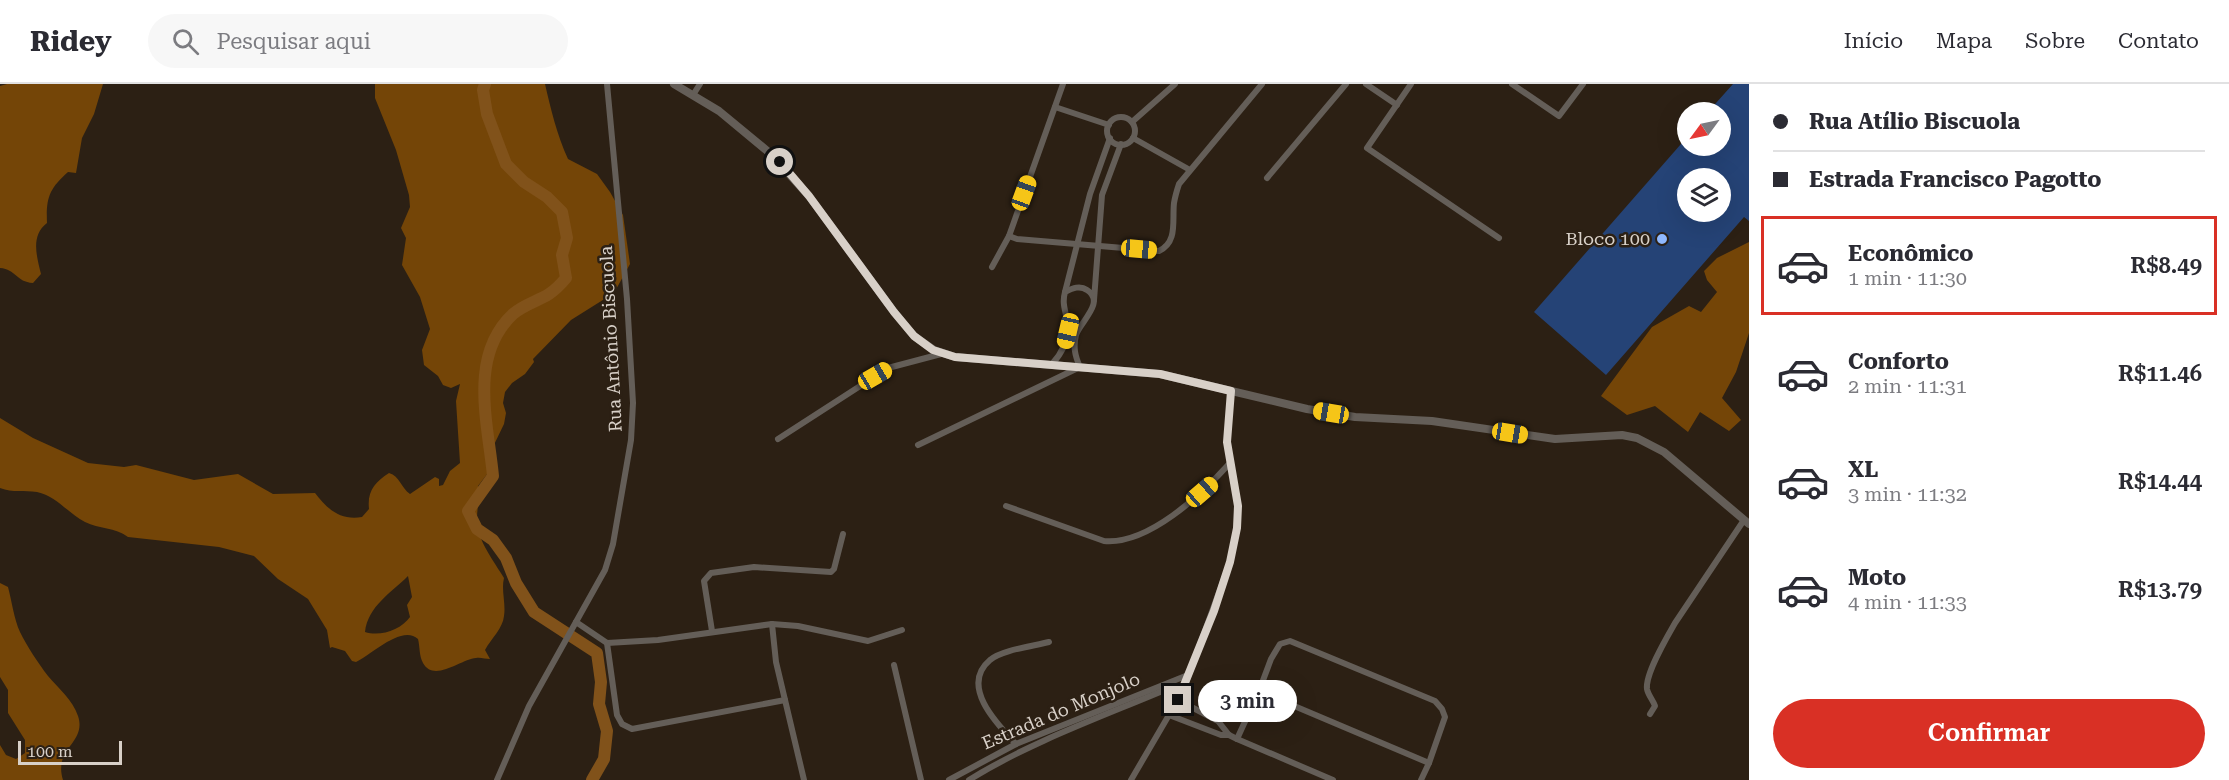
<!DOCTYPE html>
<html lang="pt">
<meta charset="utf-8">
<style>
:root{--surface:#fff;--page:#f7f7f7;--text:#2b2b33;--muted:#7c7c81;--line:#e1e1e2;--accent:#d93025}
body{margin:0;font-family:"Roboto Serif",serif;background:var(--page);color:var(--text);height:100vh;display:flex;flex-direction:column;font-size:22px;white-space:nowrap}
*{box-sizing:border-box;margin:0}
p{font-size:20px;color:var(--muted)}
.icon{flex:none;width:33px;height:33px;fill:none;stroke:currentColor;stroke-width:2;stroke-linecap:round;stroke-linejoin:round}
.map{position:relative;flex:1;overflow:hidden}
.side{display:flex;flex-direction:column;background:var(--surface);width:480px}
.side>*{flex:none}
.hud{display:grid;align-content:center;height:132px;padding:0 24px;background:var(--surface)}
.needle{width:39px;rotate:237deg}
.tools{position:absolute;left:1677px;top:18px;display:grid;gap:12px}
.tools a{display:grid;place-items:center;width:54px;height:54px;border-radius:50%;background:var(--surface);box-shadow:0 6px 24px #0002;font-size:30px}
.scale{position:absolute;left:18px;bottom:15px;width:104px;box-sizing:border-box;padding-left:6px;border:3px solid #d8d0c8;border-top:0;font-size:16px;line-height:21px;white-space:nowrap;color:#d8d0c8;-webkit-text-stroke:4px #2c2014;paint-order:stroke}
.end{position:absolute;width:27px;height:27px;margin:-14px;border:8px solid #d8d0c8;background:#111;box-shadow:0 0 0 3px #111}
.from{border-radius:50%}
.bubble{position:absolute;height:42px;border-radius:21px;background:var(--surface);box-shadow:0 6px 24px #0002;font-size:20px;font-weight:600;line-height:42px;text-align:center}
.car{position:absolute;width:18px;height:36px;margin:-18px -9px;border-radius:8px;box-shadow:0 0 4px 2px #0007;background:linear-gradient(#f5c518 24%,#345 0 40%,#f5c518 0 76%,#345 0 86%,#f5c518 0)}
.hud b{display:flex;align-items:center;gap:21px;height:57px;font-size:22px}
.hud b+b{border-top:2px solid var(--line)}
.hud i{width:15px;height:15px;background:var(--text)}
ul{padding:0;list-style:none}
li{display:flex;align-items:center;gap:18px;height:99px;margin:0 12px 9px;padding:0 12px;border:3px solid transparent;border-radius:0px}
li div{flex:1}
li b{display:block;font-size:22px}
li em{font-style:normal;font-weight:600}
li.current{border-color:var(--accent)}
li>.icon{width:54px;height:54px;stroke-width:1.5}
.cta{display:flex;gap:12px;margin-top:auto;padding:12px 24px}
.cta a{flex:1;height:69px;border-radius:36px;background:var(--accent);color:#fff;font-size:24px;font-weight:600;line-height:69px;text-align:center}
header{display:flex;align-items:center;gap:36px;box-sizing:border-box;height:84px;padding:0 30px;background:var(--surface);border-bottom:2px solid var(--line)}
header strong{font-size:28px}
nav{display:flex;gap:33px;margin-inline-start:auto;font-size:21px}
.search{width:420px;height:54px;background:var(--page);display:flex;align-items:center;gap:15px;box-sizing:border-box;padding:0 21px;border-radius:33px;color:var(--muted);font-size:22px}
main{display:flex;flex:1;min-height:0}
.map>svg:first-child{display:block}
.forest{fill:#744507;fill-rule:evenodd}
.lines{fill:none;stroke-linecap:round;stroke-linejoin:round}
.river{stroke:#81521a;stroke-width:12}
.building{fill:#254376;fill-rule:evenodd}
.minor{stroke:#645e58;stroke-width:6}
.tertiary{stroke:#645e58;stroke-width:8}
.route{stroke:#d8d0c8;stroke-width:8}
.poi-dot{fill:#8fb8fd;stroke:#2c2014;stroke-width:2}
.labels{text-anchor:middle;stroke-width:5;stroke-linejoin:round;paint-order:stroke}
.poi-label{font-size:18px;fill:#d8d0c8;stroke:#2c2014;text-anchor:end}
.street-label{font-size:18px;fill:#d8d0c8;stroke:#2c2014}
</style>
<header>
<strong>Ridey</strong>
<div class="search"><svg class="icon" aria-label="search" viewBox="0 0 24 24"><circle cx="10" cy="10" r="6"/><path d="M15 15l6 6"/></svg>Pesquisar aqui</div>
<nav><a>Início</a><a>Mapa</a><a>Sobre</a><a>Contato</a></nav>
</header>
<main>
<div class="map">
<svg width="1749" height="696" viewBox="0 0 1749 696">
<rect width="100%" height="100%" fill="#2c2014"/>
<g class="forest">
<path d="M 7,0 L 103,0 L 94,30 L 82,54 L 76,89 L 68,88 C 49,105 46,114 47,139 C 30,152 37,173 41,190 L 33,199 C 16,198 16,185 0,184 L 0,2 Z"/>
<path d="M 375,0 L 545,0 C 551,26 557,51 568,75 L 597,90 L 610,108 L 623,131 L 630,180 L 614,209 L 571,236 L 533,275 L 534,278 L 525,290 L 512,299 L 505,308 L 503,319 L 506,329 L 504,340 L 491,367 L 491,385 L 478,402 C 480,414 477,423 477,435 C 475,453 495,479 504,494 C 501,506 506,519 504,532 C 503,544 491,555 485,566 L 490,575 C 486,575 480,573 476,574 C 461,575 434,599 423,579 C 419,572 420,563 418,555 C 402,540 371,571 356,578 L 352,577 L 345,567 L 332,563 L 330,564 L 327,546 L 308,515 L 278,495 L 254,472 L 219,463 L 128,453 C 115,443 99,445 85,438 C 68,429 56,412 37,408 C 24,406 13,409 0,404 L 0,334 L 33,354 L 88,379 L 124,383 L 136,381 L 194,396 L 238,390 L 273,410 L 315,409 C 327,425 341,437 362,433 L 369,425 C 367,407 375,398 389,389 C 400,392 401,404 410,410 L 435,393 L 439,395 L 439,402 L 443,401 L 450,387 L 460,379 L 456,317 L 460,300 L 451,304 L 443,301 L 438,292 L 424,281 L 422,266 L 430,245 L 420,213 L 402,181 L 406,154 L 401,144 L 410,123 L 409,111 L 396,66 L 375,14 ZM 408,492 L 412,513 L 407,521 L 410,533 C 401,546 380,553 365,548 C 368,522 391,509 408,492 Z"/>
<polygon points="1749,158 1749,249 1736,288 1722,314 1741,336 1729,347 1700,328 1688,348 1655,322 1627,331 1601,312 1652,243 1689,222 1701,228 1717,208 1707,196 1704,187 1717,174"/>
<path d="M 0,499 L 8,503 C 12,518 14,535 20,548 C 27,562 38,579 48,592 C 58,604 73,616 78,632 C 87,659 53,664 63,696 L 0,696 L 0,661 L 6,671 L 16,675 L 25,669 L 25,656 L 8,629 L 8,606 L 0,593 Z"/>
</g>
<g class="lines">
<path class="river" d="M 485,0 L 483,6 L 487,30 L 506,80 L 524,98 L 547,113 L 562,128 L 567,154 L 562,171 L 566,194 C 561,200 555,206 549,210 C 538,217 523,221 513,230 C 468,272 488,339 493,392 L 468,427 L 477,445 L 493,456 L 506,474 L 516,499 L 534,528 L 597,569 L 601,598 L 599,620 L 607,647 L 604,675 L 592,696"/>
</g>
<path class="building" d="M 1733,0 L 1749,0 L 1749,137 L 1744,133 L 1606,291 L 1534,228 L 1688,52 L 1688,62 L 1720,62 L 1720,28 L 1708,28 ZM 1688,94 L 1720,94 L 1720,128 L 1688,128 Z"/>
<g class="lines">
<g class="minor">
<polyline points="1366,0 1397,21"/>
<polyline points="1411,0 1367,64 1499,154"/>
<polyline points="1512,0 1559,32 1583,0"/>
<polyline points="693,11 700,0"/>
<polyline points="1055,23 1109,41"/>
<circle cx="1121" cy="47" r="14"/>
<polyline points="1132,38 1175,0"/>
<polyline points="1133,54 1190,86"/>
<polyline points="1267,94 1346,0"/>
<polyline points="1009,152 1063,0"/>
<path d="M 992,183 L 1009,152 L 1017,155 L 1159,167 C 1178,158 1172,137 1174,119 C 1175,113 1177,106 1179,100 L 1262,0"/>
<polyline points="1065,208 1090,110 1110,54"/>
<polyline points="1094,216 1102,111 1121,60"/>
<polyline points="778,355 888,284 941,270"/>
<path d="M 918,361 L 1080,283 C 1075,272 1073,263 1076,251 C 1080,238 1106,218 1087,206 C 1080,201 1073,204 1065,208 C 1062,219 1065,225 1067,236 C 1070,253 1063,268 1052,280"/>
<path d="M 1006,422 L 1104,457 C 1148,461 1201,411 1229,380"/>
<polyline points="576,538 607,559 658,556 772,540 798,542 868,557 902,546"/>
<polyline points="772,540 776,578 804,696"/>
<polyline points="712,547 704,497 711,489 754,483 831,488 834,485 843,450"/>
<polyline points="607,559 617,631 622,640 632,645 785,616"/>
<polyline points="894,581 921,696"/>
<polyline points="1259,607 1271,575 1280,560 1290,557 1435,617 1442,625 1445,633 1429,679"/>
<polyline points="1178,616 1218,637 1229,651 1237,655 1333,696"/>
<path d="M 1650,630 L 1655,622 C 1653,616 1648,611 1647,605 C 1645,590 1667,553 1675,539 L 1744,436"/>
<polyline points="1169,631 1221,651 1229,651"/>
<polyline points="1237,655 1259,607 1429,679 1421,696"/>
<path d="M 1016,660 C 998,641 959,602 990,576 C 1001,566 1034,562 1049,558"/>
<polyline points="497,696 529,622 605,486 613,460 631,356 633,319 627,215 607,0"/>
<polyline points="949,696 1016,660 1188,591"/>
<path d="M 969,696 C 1032,657 1104,632 1172,603 L 1183,607"/>
<polyline points="1131,696 1183,607 1230,478 1237,444 1238,422 1227,358 1231,307"/>
</g>
<polyline class="tertiary" points="674,0 719,27 771,70 809,112 894,228 914,252 934,266 955,273 1160,290 1307,325 1355,333 1432,337 1555,355 1622,351 1637,354 1664,368 1749,440"/>
</g>
<g class="lines">
<polyline class="route" points="780,78 809,112 894,228 914,252 933,266 955,273 1160,290 1231,307 1227,358 1238,422 1237,444 1230,478 1214,527 1178,616"/>
</g>
<circle class="poi-dot" cx="1662" cy="155" r="6"/>
<g class="labels">
<g class="poi-label">
<text x="1650" y="161">Bloco 100</text>
</g>
<g class="street-label">
<text transform="translate(611 255) rotate(-93)" y="6">Rua Antônio Biscuola</text>
<text transform="translate(1061 627) rotate(-23)" y="6">Estrada do Monjolo</text>
</g>
</g>
</svg>
<div class="tools">
<a><svg class="needle" viewBox="-14 -14 28 28"><path d="M0-13l5 13h-10z" fill="#e53935"/><path d="M0 13l5-13h-10z" fill="#7c7c81"/></svg></a>
<a><svg class="icon" aria-label="layers" viewBox="0 0 24 24"><path d="M12 4l9 5-9 5-9-5zM3 14l9 5 9-5"/></svg></a>
</div>
<div class="scale">100 m</div>
<i class="end from" style="left:780px;top:78px"></i>
<i class="end" style="left:1178px;top:616px"></i>
<div class="bubble" style="left:1198px;top:596px;width:99px">3 min</div>
<i class="car" style="left:1024px;top:109px;rotate:20deg"></i>
<i class="car" style="left:1139px;top:165px;rotate:95deg"></i>
<i class="car" style="left:1068px;top:247px;rotate:193deg"></i>
<i class="car" style="left:875px;top:292px;rotate:60deg"></i>
<i class="car" style="left:1331px;top:329px;rotate:280deg"></i>
<i class="car" style="left:1510px;top:349px;rotate:99deg"></i>
<i class="car" style="left:1202px;top:408px;rotate:49deg"></i>
</div>
<section class="side">
<div class="hud">
<b><i class="from"></i>Rua Atílio Biscuola</b>
<b><i></i>Estrada Francisco Pagotto</b>
</div>
<ul>
<li class="current"><svg class="icon" aria-label="car" viewBox="0 0 24 24"><path d="M5 17H2v-5l4-1 3-4h7l3 4 3 1v5h-3M9 17h6M6 11h13"/><circle cx="7" cy="17" r="2"/><circle cx="17" cy="17" r="2"/></svg><div><b>Econômico</b><p>1 min · 11:30</p></div><em>R$8.49</em></li>
<li><svg class="icon" aria-label="car" viewBox="0 0 24 24"><path d="M5 17H2v-5l4-1 3-4h7l3 4 3 1v5h-3M9 17h6M6 11h13"/><circle cx="7" cy="17" r="2"/><circle cx="17" cy="17" r="2"/></svg><div><b>Conforto</b><p>2 min · 11:31</p></div><em>R$11.46</em></li>
<li><svg class="icon" aria-label="car" viewBox="0 0 24 24"><path d="M5 17H2v-5l4-1 3-4h7l3 4 3 1v5h-3M9 17h6M6 11h13"/><circle cx="7" cy="17" r="2"/><circle cx="17" cy="17" r="2"/></svg><div><b>XL</b><p>3 min · 11:32</p></div><em>R$14.44</em></li>
<li><svg class="icon" aria-label="car" viewBox="0 0 24 24"><path d="M5 17H2v-5l4-1 3-4h7l3 4 3 1v5h-3M9 17h6M6 11h13"/><circle cx="7" cy="17" r="2"/><circle cx="17" cy="17" r="2"/></svg><div><b>Moto</b><p>4 min · 11:33</p></div><em>R$13.79</em></li>
</ul>
<div class="cta"><a>Confirmar</a></div>
</section>
</main>
